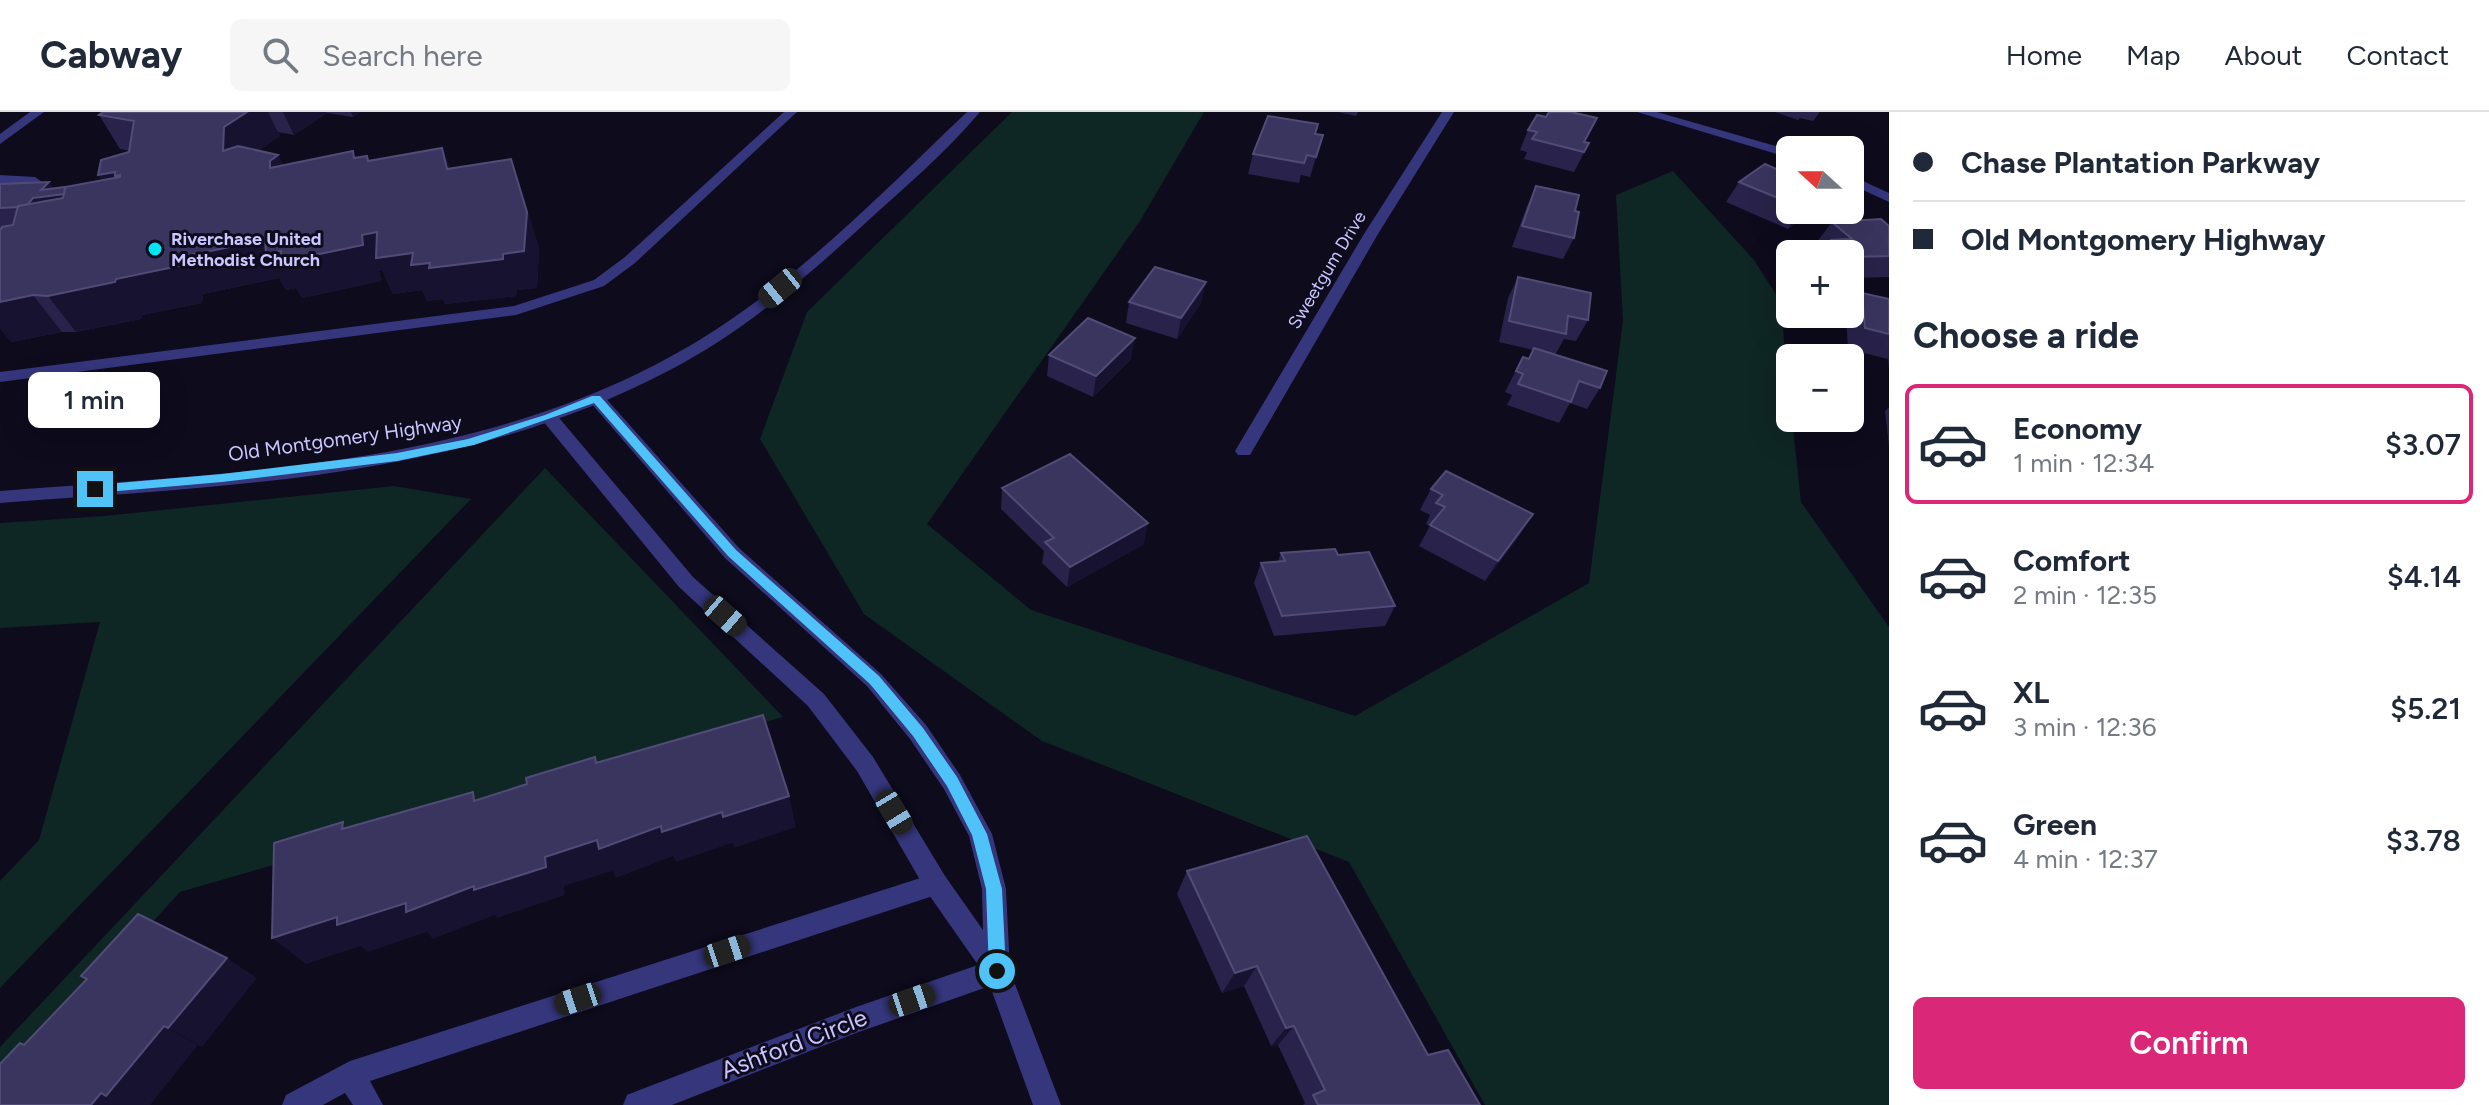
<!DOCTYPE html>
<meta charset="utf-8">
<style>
:root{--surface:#fff;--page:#f6f6f7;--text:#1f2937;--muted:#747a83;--line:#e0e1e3;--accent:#db2777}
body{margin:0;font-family:Figtree,sans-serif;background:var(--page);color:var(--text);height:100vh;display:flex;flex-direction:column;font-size:30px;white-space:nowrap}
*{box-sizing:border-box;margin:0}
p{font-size:26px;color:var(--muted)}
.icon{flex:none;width:44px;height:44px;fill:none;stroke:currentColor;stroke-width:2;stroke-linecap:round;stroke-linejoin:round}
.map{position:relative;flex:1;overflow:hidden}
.sheet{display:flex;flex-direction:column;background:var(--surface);width:600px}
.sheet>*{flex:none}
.top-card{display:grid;align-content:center;height:176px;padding:0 24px;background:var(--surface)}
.needle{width:52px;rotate:291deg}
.fabs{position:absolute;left:1776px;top:24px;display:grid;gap:16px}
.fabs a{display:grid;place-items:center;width:88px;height:88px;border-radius:12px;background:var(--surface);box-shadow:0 8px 32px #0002;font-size:40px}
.end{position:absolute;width:36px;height:36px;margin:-18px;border:10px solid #4fc3f7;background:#111;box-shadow:0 0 0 4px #111}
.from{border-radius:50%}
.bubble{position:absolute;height:56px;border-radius:12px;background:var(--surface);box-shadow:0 8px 32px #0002;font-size:26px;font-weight:600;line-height:56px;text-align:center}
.car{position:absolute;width:24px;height:48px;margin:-24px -12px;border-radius:10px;box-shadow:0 0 6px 2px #0007;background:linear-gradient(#222 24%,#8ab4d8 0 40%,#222 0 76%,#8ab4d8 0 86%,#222 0)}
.top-card b{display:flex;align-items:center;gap:28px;height:76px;font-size:30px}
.top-card b+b{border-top:2px solid var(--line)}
.top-card i{width:20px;height:20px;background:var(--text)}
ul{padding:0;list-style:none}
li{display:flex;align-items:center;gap:24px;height:120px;margin:0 16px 12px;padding:0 8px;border:4px solid transparent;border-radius:12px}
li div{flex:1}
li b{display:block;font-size:30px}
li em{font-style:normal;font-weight:600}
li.selected{border-color:var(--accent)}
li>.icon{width:72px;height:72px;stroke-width:1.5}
h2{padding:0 24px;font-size:36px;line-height:96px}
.cta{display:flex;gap:16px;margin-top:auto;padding:16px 24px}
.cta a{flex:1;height:92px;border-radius:12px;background:var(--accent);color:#fff;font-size:32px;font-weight:600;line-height:92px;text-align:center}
header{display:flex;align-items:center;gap:48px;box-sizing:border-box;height:112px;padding:0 40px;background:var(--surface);border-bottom:2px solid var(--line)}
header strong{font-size:38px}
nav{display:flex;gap:44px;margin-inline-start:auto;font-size:28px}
.search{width:560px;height:72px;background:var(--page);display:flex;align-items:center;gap:20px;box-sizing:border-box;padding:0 28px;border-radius:12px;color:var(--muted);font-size:30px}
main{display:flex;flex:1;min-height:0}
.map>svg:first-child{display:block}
.green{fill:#0e2624}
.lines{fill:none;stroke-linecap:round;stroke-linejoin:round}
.service{fill:#35367c;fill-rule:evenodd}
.minor{fill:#35367c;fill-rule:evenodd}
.tertiary{fill:#35367c;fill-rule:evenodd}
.wall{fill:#29234b}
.shaded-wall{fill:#171230}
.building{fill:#3a355e;stroke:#514c77;stroke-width:2}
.route{fill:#4fc3f7}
.poi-dot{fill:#00e6f1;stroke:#0d0b1c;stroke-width:3}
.labels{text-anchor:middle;stroke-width:6;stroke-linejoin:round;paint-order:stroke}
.far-poi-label{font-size:18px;font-weight:bold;fill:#cac6ff;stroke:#0d0b1c;text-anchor:start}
.far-street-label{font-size:18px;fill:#cac6ff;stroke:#0d0b1c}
.street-label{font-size:20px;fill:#cac6ff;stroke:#0d0b1c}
.near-street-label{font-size:24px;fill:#cac6ff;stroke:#0d0b1c}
</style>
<header>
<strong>Cabway</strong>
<div class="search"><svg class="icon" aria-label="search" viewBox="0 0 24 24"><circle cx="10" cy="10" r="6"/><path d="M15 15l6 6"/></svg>Search here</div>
<nav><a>Home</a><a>Map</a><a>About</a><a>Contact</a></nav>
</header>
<main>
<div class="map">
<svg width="1889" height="993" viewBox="0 0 1889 993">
<rect width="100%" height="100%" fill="#0d0b1c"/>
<g class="green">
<polygon points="1012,0 1204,0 1140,109 927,412 1031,498 1355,604 1589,471 1623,209 1616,83 1673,59 1754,148 1781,190 1790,306 1792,306 1801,390 1889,515 1889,993 1485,993 1349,750 1042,629 864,502 760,327 807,200"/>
<polygon points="545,356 783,605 180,780 0,978 0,935"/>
<polygon points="394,374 471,387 0,876 0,769 39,728 100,510 0,516 0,411 104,404"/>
</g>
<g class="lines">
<g class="service">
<polygon points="784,0 797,0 635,151 604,174 516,203 0,270 0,260 514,194 594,168 625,145"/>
<polygon points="0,63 35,65 52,77 39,95 29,95 27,92 38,77 28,71 0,71"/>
<polygon points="936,761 945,764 948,772 945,780 936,783 370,969 383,993 353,993 345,981 323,993 282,993 286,983 350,949"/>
</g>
<g class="minor">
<polygon points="30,0 44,0 0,32 0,22"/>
<polygon points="1442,0 1454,0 1378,122 1250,343 1238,343 1235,339 1364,122"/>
<polygon points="1637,0 1657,0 1790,38 1790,46"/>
<polygon points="1850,63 1889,81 1889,90 1850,72"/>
<polygon points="596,281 602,282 739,436 881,562 926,613 960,663 992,722 1006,777 1010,859 1061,993 1033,993 990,874 856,921 672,993 623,993 627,983 637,979 856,895 978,853 927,780 857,659 808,594 679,475 543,309 540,305 543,301 555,301 693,465 824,582 873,645 945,764 983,818 982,777 969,724 944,677 910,627 867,574 725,446 590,290 588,286"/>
</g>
<path class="tertiary" d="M 967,0 L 980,0 C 945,42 899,80 859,117 C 801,170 739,222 670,258 C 463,367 228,374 0,391 L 0,379 C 239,360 490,356 701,227 C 800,166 883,80 967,0 Z"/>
</g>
<g class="wall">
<polygon points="103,0 360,0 353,5 327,1 294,23 278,20 280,24 258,39 278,43 283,53 367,44 370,49 442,36 450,56 511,47 539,136 537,176 517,178 516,184 445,192 443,187 427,189 422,178 393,182 382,158 379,159 381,169 302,186 296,176 286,178 279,166 203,182 202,191 142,203 141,207 76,220 62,220 11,230 1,117 0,117 0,72 49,70 53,77 102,68 98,63 129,40 130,39 120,37 99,3"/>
<polygon points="1338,0 1358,0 1356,4"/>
<polygon points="1775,0 1820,0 1813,9 1800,6 1798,8"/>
<polygon points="1528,18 1589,31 1574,60 1524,47 1527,40 1520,38"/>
<polygon points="1316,22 1323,23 1310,65 1301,63 1299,71 1248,62 1253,42"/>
<polygon points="1790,63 1790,98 1814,98 1788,117 1726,90 1739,70"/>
<polygon points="1536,74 1575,99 1574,126 1563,147 1512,135 1527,94"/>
<polygon points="1832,110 1889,114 1889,165 1850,166 1850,142 1822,142 1825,138 1817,130"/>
<polygon points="1518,165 1588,208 1576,229 1564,227 1555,243 1600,276 1587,297 1570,291 1559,311 1507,293 1512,283 1505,280 1512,266 1523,245 1529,247 1533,238 1499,230 1508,186"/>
<polygon points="1862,181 1889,187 1889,257 1888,247 1848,237 1846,202 1850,202 1850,197"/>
<polygon points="1129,190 1201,191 1177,227 1126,211"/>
<polygon points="1049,243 1131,247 1093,285 1047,264"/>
<polygon points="1889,295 1889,334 1885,299"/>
<polygon points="1002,376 1144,432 1067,475 1042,451 1044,439 1001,397"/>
<polygon points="1431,377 1520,423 1485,469 1419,434 1430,414 1426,412 1430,403 1420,398"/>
<polygon points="1281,441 1338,443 1395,494 1385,514 1274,524 1254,471 1261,451 1278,449"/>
<polygon points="1187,759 1428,943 1480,993 1303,993 1305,991 1278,933 1271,934 1244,874 1222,881 1177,782"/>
</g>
<g class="shaded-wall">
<polygon points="247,0 268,0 280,24 243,49 223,39 224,15"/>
<polygon points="283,0 326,0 327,1 294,23"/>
<polygon points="351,0 360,0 353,5"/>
<polygon points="442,36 456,70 447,57"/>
<polygon points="278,43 296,78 270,56 270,49"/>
<polygon points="511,47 539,136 537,176 517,178 516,184 445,192 443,187 427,189 422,178 393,182 382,158 379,159 381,169 302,186 296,176 286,178 279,166 203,182 202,191 142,203 141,207 76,220 48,184 116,167 180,145 265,128 362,123"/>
<polygon points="115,60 120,63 143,98 25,95 49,70 57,83 106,75 98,63"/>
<polygon points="1801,98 1814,98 1788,117"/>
<polygon points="1206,170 1201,191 1177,227 1181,206"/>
<polygon points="0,178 33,183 62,220 11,230 0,217"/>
<polygon points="1135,226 1131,247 1093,285 1096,264"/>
<polygon points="1533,402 1520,423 1485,469 1498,449"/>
<polygon points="1148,411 1144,432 1067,475 1070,455"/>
<polygon points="789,684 796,715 734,736 732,731 676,750 673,744 616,766 612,759 564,774 565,783 497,806 495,803 433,827 427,820 368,840 361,834 306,852 272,826 337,805 545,745 597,728"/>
<polygon points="227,846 257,866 202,935 168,916"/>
<polygon points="1257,854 1244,874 1222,881 1235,861"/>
<polygon points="164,914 198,933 150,993 91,993"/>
<polygon points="1294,914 1278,933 1271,934 1286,916"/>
</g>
<g class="building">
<polygon points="103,0 247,0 224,15 223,39 238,34 278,43 270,49 270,56 353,39 354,46 367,44 368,49 442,36 447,57 511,47 527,100 524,139 503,142 503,147 429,156 430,151 411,153 413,141 376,146 377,120 362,123 363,133 281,150 281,139 266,142 265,128 180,145 179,154 116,167 115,170 48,184 33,183 0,190 0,119 2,115 13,113 18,94 63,86 65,75 120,65 120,63 115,64 115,60 98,63 101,48 129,40 134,9 99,3"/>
<polygon points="1549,0 1571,0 1597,6 1584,30 1589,31 1584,40 1532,27 1537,20 1528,18 1537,3 1546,5"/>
<polygon points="1268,4 1318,12 1315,22 1323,23 1316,45 1307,43 1304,51 1253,42"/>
<polygon points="1765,52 1790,63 1790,91 1739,70"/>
<polygon points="49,70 41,78 65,75 64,82 33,86 28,92 18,94 18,95 0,96 0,72"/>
<polygon points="1536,74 1579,83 1575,99 1579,100 1574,126 1522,114"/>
<polygon points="1881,107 1889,114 1889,144 1852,145 1850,142 1848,142 1832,128 1852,127 1832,110"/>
<polygon points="1155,155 1206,170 1181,206 1129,190"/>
<polygon points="1518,165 1591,181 1588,208 1568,204 1566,222 1509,209"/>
<polygon points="1862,181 1889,187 1889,222 1865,216"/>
<polygon points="1088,206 1135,226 1096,264 1049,243"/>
<polygon points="1534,236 1607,259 1600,276 1579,269 1571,290 1518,272 1523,262 1516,259 1523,245 1529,247"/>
<polygon points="1070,342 1148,411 1070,455 1045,430 1054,426 1002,376"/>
<polygon points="1446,359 1533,402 1498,449 1430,413 1445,395 1436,391 1443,383 1431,377"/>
<polygon points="1335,437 1338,443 1369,440 1395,494 1282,504 1261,451 1285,449 1281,441"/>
<polygon points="763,603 789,684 723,705 722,700 662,720 661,714 599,737 597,728 545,745 546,755 474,778 474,774 406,800 406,791 337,813 337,805 272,826 274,731 343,710 342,717 473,680 474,689 527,672 526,666 595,645 596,651"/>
<polygon points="1307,724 1428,943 1448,938 1480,993 1318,993 1313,983 1325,978 1294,914 1286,916 1257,854 1235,861 1187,759"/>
<polygon points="138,802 227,846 168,916 164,914 106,984 101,981 91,993 0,993 0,952 20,931 24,933 87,867 81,864"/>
</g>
<polygon class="route" points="592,284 600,284 736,438 879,564 923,616 957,665 987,722 1002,777 1006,859 1003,864 997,867 992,864 989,859 986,777 972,723 947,674 913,624 870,572 728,444 594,291 474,333 397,349 222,370 95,381 89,377 95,373 222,362 397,341 468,327 545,303"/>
<circle class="poi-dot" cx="155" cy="137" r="8"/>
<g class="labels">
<g class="far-poi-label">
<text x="171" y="133">Riverchase United<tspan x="171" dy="21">Methodist Church</tspan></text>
</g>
<g class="far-street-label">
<text transform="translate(1327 158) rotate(-59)" y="6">Sweetgum Drive</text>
</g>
<g class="street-label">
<text transform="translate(345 326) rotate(-8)" y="7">Old Montgomery Highway</text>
</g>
<g class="near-street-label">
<text transform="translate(794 932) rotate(-21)" y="8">Ashford Circle</text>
</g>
</g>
</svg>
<div class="fabs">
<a><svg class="needle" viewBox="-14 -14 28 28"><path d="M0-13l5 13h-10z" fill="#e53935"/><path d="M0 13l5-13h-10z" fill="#747a83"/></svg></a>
<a>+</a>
<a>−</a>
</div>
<i class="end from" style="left:997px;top:859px"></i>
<i class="end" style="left:95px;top:377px"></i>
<div class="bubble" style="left:28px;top:260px;width:132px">1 min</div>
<i class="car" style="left:780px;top:176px;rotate:231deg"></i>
<i class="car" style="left:725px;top:504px;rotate:131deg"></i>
<i class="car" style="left:894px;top:700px;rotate:149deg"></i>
<i class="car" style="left:727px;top:839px;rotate:72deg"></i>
<i class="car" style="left:578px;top:887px;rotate:252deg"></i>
<i class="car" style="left:912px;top:888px;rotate:71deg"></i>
</div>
<section class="sheet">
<div class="top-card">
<b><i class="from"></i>Chase Plantation Parkway</b>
<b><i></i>Old Montgomery Highway</b>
</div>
<h2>Choose a ride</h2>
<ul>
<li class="selected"><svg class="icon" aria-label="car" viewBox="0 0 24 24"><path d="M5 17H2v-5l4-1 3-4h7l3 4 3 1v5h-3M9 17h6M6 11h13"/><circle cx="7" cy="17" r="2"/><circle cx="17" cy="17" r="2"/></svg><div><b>Economy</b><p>1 min · 12:34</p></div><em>$3.07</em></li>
<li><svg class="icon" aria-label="car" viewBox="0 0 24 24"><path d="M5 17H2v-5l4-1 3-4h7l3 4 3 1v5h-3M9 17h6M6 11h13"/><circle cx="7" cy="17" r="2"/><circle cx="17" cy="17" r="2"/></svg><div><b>Comfort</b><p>2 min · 12:35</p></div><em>$4.14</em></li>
<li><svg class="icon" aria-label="car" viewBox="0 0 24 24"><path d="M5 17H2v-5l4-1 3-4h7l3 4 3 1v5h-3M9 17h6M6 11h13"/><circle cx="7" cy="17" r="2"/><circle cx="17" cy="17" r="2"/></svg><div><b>XL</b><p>3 min · 12:36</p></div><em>$5.21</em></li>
<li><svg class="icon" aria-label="car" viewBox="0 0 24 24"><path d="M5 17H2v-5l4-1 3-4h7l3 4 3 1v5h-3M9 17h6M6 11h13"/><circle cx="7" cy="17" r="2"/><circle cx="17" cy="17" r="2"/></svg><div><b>Green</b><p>4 min · 12:37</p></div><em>$3.78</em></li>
</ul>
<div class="cta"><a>Confirm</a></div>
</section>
</main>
